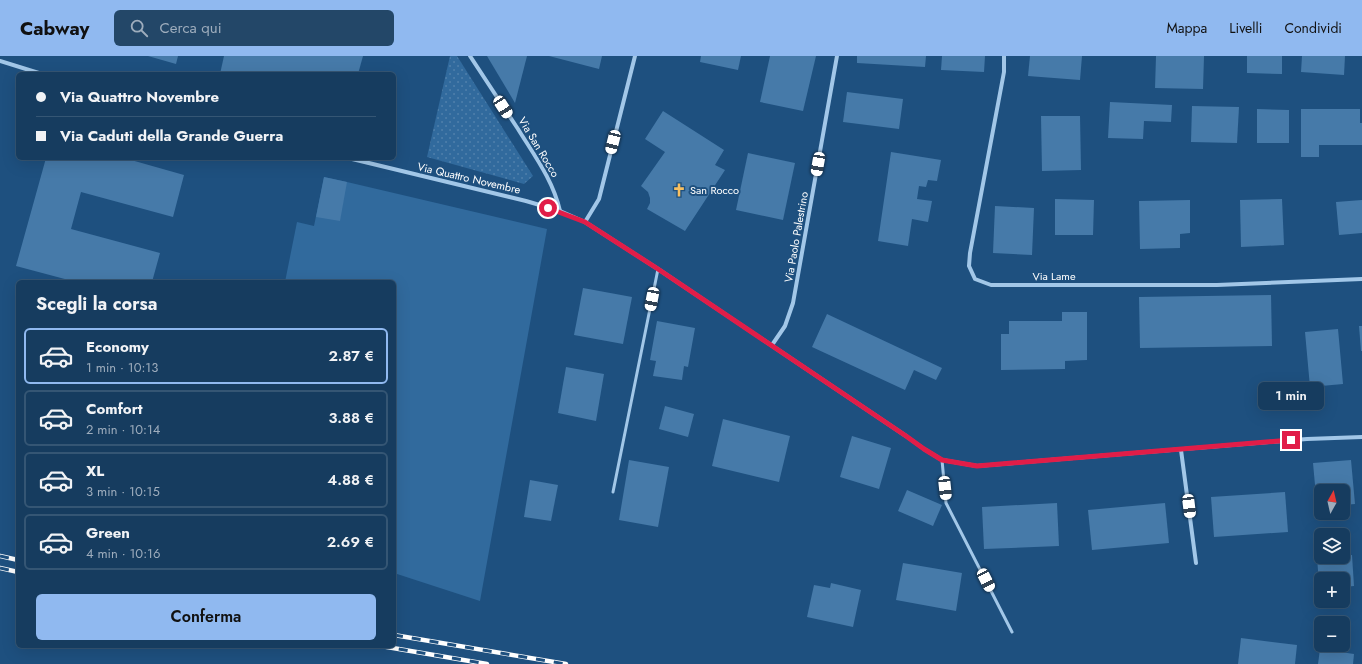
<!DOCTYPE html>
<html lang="it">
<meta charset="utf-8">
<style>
:root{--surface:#163c5f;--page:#234768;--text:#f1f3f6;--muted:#9eadbd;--line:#355674;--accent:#90b9f0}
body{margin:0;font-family:Jost,sans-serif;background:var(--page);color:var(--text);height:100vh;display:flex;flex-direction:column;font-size:15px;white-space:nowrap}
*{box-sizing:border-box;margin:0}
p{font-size:13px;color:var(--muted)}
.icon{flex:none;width:22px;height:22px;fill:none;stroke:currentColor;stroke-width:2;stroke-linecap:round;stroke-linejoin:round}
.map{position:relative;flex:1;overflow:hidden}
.sheet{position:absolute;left:16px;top:224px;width:380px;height:368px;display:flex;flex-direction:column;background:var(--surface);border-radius:6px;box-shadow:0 4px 16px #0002,0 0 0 1px var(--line)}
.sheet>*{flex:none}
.guide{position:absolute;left:16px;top:16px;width:380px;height:88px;border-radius:6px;box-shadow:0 4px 16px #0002,0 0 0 1px var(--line);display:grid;align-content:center;height:88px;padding:0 20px;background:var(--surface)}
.needle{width:26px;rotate:8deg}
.buttons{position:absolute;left:1314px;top:428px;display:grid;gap:8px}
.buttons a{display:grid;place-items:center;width:36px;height:36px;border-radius:6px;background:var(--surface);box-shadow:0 4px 16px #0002,0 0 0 1px var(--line);font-size:20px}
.end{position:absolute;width:18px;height:18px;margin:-9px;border:5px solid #e11d48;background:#fff;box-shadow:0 0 0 2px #fff}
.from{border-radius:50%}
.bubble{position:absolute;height:28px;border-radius:6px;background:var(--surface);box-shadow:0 4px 16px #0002,0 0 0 1px var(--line);font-size:13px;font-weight:600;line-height:28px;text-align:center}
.car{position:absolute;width:12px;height:24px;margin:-12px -6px;border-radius:5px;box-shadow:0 0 3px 1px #0007;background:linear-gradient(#fff 24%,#345 0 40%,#fff 0 76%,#345 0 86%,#fff 0)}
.guide b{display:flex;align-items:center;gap:14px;height:38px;font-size:15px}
.guide b+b{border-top:1px solid var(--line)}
.guide i{width:10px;height:10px;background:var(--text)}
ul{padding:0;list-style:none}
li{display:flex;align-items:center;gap:12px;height:56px;margin:0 8px 6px;padding:0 12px;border:2px solid var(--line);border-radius:6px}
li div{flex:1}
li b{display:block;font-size:15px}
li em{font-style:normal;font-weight:600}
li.active{border-color:var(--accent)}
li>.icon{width:36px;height:36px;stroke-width:1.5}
h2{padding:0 20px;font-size:18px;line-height:48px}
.primary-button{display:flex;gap:8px;margin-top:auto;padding:8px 20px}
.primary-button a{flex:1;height:46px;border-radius:6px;background:var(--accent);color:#111;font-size:16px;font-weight:600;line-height:46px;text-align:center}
header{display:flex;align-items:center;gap:24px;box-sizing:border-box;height:56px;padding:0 20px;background:var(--accent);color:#111}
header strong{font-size:19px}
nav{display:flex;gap:22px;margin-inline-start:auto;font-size:14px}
.search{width:280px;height:36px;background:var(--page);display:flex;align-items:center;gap:10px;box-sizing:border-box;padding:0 14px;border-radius:6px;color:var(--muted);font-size:15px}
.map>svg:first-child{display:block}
.green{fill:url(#green-dots)}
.pitch{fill:#316a9d}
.building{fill:#467aa9}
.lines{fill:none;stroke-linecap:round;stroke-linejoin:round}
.lane{stroke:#a2c7e8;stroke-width:3}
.street{stroke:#a2c7e8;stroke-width:4}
.rail-casing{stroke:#fff;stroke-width:4.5}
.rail{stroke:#1e507f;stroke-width:3;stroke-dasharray:9;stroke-linecap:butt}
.route{stroke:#e11d48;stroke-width:5}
.labels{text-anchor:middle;stroke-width:4;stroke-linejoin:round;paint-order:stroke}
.street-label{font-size:11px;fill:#fff;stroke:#1e507f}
.poi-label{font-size:11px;fill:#fff;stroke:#1e507f;text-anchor:start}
</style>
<header>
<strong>Cabway</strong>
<div class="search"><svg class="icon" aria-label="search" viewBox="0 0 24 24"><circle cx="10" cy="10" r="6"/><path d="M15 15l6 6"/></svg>Cerca qui</div>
<nav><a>Mappa</a><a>Livelli</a><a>Condividi</a></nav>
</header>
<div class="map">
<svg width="1362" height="608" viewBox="0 0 1362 608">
<defs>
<pattern id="green-dots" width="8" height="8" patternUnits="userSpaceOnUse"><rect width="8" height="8" fill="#316a9d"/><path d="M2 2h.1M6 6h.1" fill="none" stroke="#5080ac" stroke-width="1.8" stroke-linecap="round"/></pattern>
</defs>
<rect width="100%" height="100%" fill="#1e507f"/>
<polygon class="green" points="450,0 457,0 533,120 524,128 427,101"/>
<polygon class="pitch" points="324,121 347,126 547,173 480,545 394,517 394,226 285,226 297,166 314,170"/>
<g class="building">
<polygon points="148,0 178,0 176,8"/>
<polygon points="224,0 363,0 358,18 220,18"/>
<polygon points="487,0 527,0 515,47"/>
<polygon points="549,0 602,0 599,13"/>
<polygon points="701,0 741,0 738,14 700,6"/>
<polygon points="770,0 816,0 803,55 760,46"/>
<polygon points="857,0 926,0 925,11 857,7"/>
<polygon points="942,0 985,0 984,16 941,14"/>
<polygon points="1030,0 1082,0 1080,24 1028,20"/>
<polygon points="1156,0 1204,0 1203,33 1155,32"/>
<polygon points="1247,0 1282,0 1282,18 1247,17"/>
<polygon points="1302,0 1345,0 1344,19 1301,16"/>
<polygon points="847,36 903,43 899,73 843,66"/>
<polygon points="1110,46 1172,49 1171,66 1144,65 1143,83 1108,82"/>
<polygon points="1192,50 1239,51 1237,87 1191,86"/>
<polygon points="1257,53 1289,54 1289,87 1257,87"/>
<polygon points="1301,53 1360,53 1360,67 1362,67 1362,89 1319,89 1319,101 1301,101"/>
<polygon points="663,55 724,94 715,109 725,114 685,175 647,153 650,147 650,142 648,136 641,130 665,96 645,83"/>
<polygon points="1041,60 1080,60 1081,114 1042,115"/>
<polygon points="891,96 941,104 937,125 928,124 926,131 919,130 917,143 932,145 928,166 912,163 908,190 878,185"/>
<polygon points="748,97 795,107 783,164 736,154"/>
<polygon points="46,102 124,102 184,119 173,161 81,136 71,173 160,197 152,226 76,226 16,210"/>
<polygon points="324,121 347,126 340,165 316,161"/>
<polygon points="1055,143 1094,144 1093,179 1055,179"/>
<polygon points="1282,143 1284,189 1241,191 1240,144"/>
<polygon points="1190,144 1190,177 1180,178 1180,192 1140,193 1139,145"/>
<polygon points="1362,144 1362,177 1339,179 1336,146"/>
<polygon points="995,150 1034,152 1032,199 993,197"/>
<polygon points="583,232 632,241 623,288 574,279"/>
<polygon points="1271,239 1272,290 1140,292 1139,241"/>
<polygon points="1062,256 1087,256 1087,304 1065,305 1065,313 1001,314 1001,278 1009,278 1009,265 1062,265"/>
<polygon points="827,258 942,312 936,324 914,314 905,334 812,291"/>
<polygon points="657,265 695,272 688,311 684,310 682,324 653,320 656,305 650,304"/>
<polygon points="1359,270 1362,270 1362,295 1361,295"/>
<polygon points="1338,273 1343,328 1310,331 1305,276"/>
<polygon points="566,311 604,318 596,365 558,357"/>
<polygon points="665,350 694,358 688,381 659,373"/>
<polygon points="723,363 790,380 779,426 712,410"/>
<polygon points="852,380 891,392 879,433 840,421"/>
<polygon points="629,404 669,411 658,471 619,464"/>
<polygon points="1351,404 1355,448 1343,449 1343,435 1321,435 1321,451 1317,451 1313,407"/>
<polygon points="530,424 558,429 551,465 524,461"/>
<polygon points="907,434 942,449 933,470 898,455"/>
<polygon points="1285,436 1288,476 1214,481 1211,441"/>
<polygon points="1057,447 1059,490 984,493 982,451"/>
<polygon points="1165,447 1169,487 1092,494 1088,454"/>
<polygon points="1352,499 1354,530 1343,531 1343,523 1321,523 1321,542 1320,542 1317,501 1343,501 1343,500"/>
<polygon points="903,507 962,517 956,555 896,544"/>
<polygon points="831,527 861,534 853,571 807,561 814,529 830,532"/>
<polygon points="1241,582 1297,589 1295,608 1238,608"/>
<polygon points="1320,593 1354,598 1353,608 1318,608"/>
</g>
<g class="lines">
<g class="lane">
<polyline points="942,404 946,447 1012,576"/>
<polyline points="613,436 658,213"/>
</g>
<g class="street">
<path d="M 470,0 C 486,24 502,49 518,73 C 534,99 553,124 560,155"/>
<polyline points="1004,0 1004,16 970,197 969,210 975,223 991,229 1217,229 1362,223"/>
<polyline points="0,5 42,18"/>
<polyline points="348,102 526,145 560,155 585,166 658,213 906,380 924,393 942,404 977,410 1307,383 1362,381"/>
<polyline points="585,166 599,143 635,0"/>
<polyline points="772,289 785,270 793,247 837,0"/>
<polyline points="1181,394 1196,507"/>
</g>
<g class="rail-casing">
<g id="rail">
<polyline points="0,500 18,504"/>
<polyline points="0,512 18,516"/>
<polyline points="394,579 566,608"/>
<polyline points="381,590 487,608"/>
</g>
</g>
<use href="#rail" class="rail"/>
</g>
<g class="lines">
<polyline class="route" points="548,152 585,166 658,213 906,380 924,393 942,404 977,410 1291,384"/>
</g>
<defs>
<g id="church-bare" transform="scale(1.08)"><path d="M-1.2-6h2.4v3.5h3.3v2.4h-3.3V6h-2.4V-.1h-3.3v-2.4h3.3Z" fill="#f7bf61" stroke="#1e507f" stroke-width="2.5" paint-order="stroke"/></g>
</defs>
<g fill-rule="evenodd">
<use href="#church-bare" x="679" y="134"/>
</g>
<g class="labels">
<g class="street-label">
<text transform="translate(539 91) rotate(59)" y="4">Via San Rocco</text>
<text transform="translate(469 122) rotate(13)" y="4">Via Quattro Novembre</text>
<text transform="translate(796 181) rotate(-80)" y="4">Via Paolo Palestrino</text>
<text x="1054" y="224">Via Lame</text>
</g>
<g class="poi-label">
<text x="690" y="138">San Rocco</text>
</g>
</g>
</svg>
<div class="buttons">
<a><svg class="needle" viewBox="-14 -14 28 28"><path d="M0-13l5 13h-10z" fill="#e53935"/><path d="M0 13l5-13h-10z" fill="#9eadbd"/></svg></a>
<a><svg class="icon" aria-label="layers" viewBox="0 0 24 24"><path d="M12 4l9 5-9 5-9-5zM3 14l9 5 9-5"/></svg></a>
<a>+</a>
<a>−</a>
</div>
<i class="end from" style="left:548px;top:152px"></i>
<i class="end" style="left:1291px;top:384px"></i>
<div class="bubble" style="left:1258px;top:326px;width:66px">1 min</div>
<i class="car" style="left:503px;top:51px;rotate:147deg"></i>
<i class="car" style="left:613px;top:86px;rotate:194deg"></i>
<i class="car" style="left:818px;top:108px;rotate:190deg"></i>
<i class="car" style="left:652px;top:243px;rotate:191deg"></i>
<i class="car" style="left:945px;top:432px;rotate:174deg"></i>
<i class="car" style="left:1189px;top:450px;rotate:173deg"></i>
<i class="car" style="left:986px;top:524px;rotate:153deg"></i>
<div class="guide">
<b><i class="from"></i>Via Quattro Novembre</b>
<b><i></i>Via Caduti della Grande Guerra</b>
</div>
<section class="sheet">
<h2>Scegli la corsa</h2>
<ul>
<li class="active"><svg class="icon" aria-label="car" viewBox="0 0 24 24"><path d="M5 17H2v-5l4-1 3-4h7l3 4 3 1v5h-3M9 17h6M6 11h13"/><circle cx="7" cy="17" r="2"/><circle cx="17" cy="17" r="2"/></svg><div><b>Economy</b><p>1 min · 10:13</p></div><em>2.87 €</em></li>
<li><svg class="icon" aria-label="car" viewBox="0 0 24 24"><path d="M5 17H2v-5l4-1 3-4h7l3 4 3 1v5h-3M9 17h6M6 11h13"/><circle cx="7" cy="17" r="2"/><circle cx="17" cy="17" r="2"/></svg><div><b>Comfort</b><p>2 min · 10:14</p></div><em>3.88 €</em></li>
<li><svg class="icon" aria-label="car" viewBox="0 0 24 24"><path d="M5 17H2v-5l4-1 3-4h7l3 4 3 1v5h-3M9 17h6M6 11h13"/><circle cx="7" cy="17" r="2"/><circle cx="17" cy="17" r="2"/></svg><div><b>XL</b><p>3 min · 10:15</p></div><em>4.88 €</em></li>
<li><svg class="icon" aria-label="car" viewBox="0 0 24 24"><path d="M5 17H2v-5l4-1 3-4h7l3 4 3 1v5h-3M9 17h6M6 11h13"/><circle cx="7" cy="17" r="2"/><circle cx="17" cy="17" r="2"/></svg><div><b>Green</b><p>4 min · 10:16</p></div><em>2.69 €</em></li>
</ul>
<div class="primary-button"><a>Conferma</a></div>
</section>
</div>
